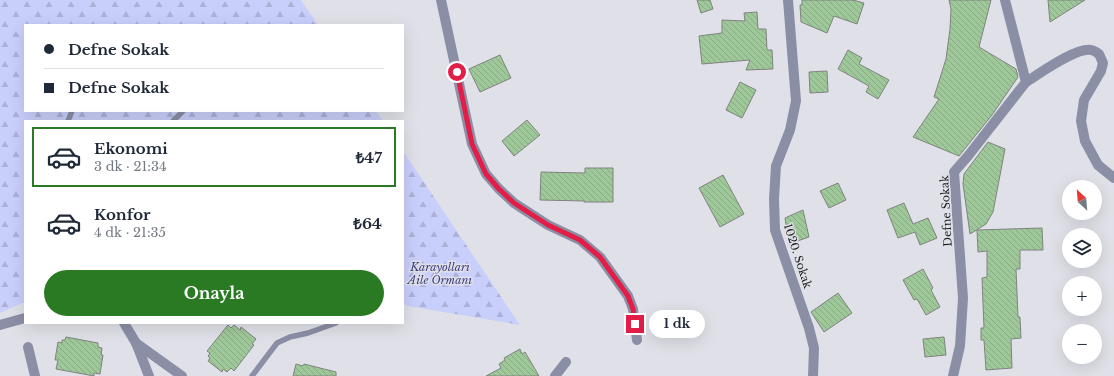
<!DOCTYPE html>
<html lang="tr">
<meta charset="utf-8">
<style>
:root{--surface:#fff;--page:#f6f6f7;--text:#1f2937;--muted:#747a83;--line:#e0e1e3;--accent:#2a7a24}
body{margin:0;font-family:"Libre Baskerville",serif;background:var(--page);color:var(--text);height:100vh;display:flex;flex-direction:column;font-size:15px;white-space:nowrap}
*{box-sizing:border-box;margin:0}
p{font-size:13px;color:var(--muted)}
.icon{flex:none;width:22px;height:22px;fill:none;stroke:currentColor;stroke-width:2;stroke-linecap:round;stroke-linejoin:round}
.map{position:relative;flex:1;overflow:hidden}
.details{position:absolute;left:24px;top:120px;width:380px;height:204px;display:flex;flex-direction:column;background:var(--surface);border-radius:0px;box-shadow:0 4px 16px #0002}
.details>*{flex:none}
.top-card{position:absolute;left:24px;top:24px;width:380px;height:88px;border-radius:0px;box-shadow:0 4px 16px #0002;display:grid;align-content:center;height:88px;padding:0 20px;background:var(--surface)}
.needle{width:26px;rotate:334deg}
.tools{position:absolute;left:1062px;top:180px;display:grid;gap:8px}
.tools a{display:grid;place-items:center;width:40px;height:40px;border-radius:50%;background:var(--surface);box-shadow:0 4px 16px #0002;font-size:20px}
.end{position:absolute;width:18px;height:18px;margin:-9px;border:5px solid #e11d48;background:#fff;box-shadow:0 0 0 2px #fff}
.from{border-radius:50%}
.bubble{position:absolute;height:28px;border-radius:14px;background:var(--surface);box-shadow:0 4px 16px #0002;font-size:13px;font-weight:700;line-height:28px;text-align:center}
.top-card b{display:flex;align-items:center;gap:14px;height:38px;font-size:15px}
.top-card b+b{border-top:1px solid var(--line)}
.top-card i{width:10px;height:10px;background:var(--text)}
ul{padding:7px 0 0;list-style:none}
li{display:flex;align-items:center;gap:12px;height:60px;margin:0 8px 6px;padding:0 12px;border:2px solid transparent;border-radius:0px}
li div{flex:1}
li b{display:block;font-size:15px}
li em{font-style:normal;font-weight:700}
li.current{border-color:var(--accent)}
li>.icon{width:36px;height:36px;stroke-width:1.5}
.button{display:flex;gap:8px;margin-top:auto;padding:8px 20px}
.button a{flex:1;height:46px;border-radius:24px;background:var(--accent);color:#fff;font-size:16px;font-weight:700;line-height:46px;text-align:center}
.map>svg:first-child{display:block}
.forest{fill:url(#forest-firs)}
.building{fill:url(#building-back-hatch);stroke:#7f837e}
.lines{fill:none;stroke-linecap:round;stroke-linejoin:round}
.service{stroke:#8b8fa6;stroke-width:5.5}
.minor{stroke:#8b8fa6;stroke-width:10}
.tertiary{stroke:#8b8fa6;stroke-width:10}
.route{stroke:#e11d48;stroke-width:5}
.labels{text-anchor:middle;stroke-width:3;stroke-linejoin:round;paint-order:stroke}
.street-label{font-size:11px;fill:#1e1f21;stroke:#e0e1e8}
.park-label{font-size:11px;font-style:italic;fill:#3e3f81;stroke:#e0e1e8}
</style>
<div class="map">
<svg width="1114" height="376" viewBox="0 0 1114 376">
<defs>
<pattern id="forest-firs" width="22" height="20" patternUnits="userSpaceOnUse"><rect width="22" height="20" fill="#c9cffb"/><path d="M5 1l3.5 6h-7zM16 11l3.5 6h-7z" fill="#acb1d7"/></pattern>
<pattern id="building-back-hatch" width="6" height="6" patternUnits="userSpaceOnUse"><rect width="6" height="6" fill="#9fc89a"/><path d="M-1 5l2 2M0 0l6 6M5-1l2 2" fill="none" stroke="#88ab84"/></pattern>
</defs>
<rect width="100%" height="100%" fill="#e0e1e8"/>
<g class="forest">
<polygon points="0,0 301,0 318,25 25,25 25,111 376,111 383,121 25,121 25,302 0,313"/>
<polygon points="403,151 520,325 407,306 403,304"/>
</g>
<g class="building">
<polygon points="697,0 710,0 713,9 701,13"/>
<polygon points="802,0 853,0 864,3 857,24 834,16 827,33 801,22 800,5 802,5"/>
<polygon points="949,0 991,0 979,47 1016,69 1018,77 992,115 959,156 913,137 939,99 934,97 946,59 950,29 951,9"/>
<polygon points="1048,0 1085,0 1050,22"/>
<polygon points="757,12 758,29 766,29 767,50 772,50 773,69 746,70 750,60 702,64 699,36 722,33 722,20 745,21 744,13"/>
<polygon points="848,50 862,58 859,64 889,80 878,99 866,92 869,86 838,69"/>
<polygon points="500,55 511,78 480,92 469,69"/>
<polygon points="827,71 828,92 810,93 809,72"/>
<polygon points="740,82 756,90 742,118 726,110"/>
<polygon points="527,120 540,135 514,156 502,141"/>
<polygon points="988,142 1005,149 993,212 986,224 970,234 963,184 964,174"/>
<polygon points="585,168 613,168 613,202 584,202 584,201 540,200 541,172 585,173"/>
<polygon points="723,175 744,214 720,227 699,188"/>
<polygon points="838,183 846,200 829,208 820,191"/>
<polygon points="904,203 913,224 928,218 937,238 920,245 915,232 898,238 887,210"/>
<polygon points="803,210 809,237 789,244 785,218"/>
<polygon points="1042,228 1043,250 1020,250 1020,269 1016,269 1018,317 1020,317 1021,338 1011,339 1012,368 986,370 984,340 981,340 981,328 984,328 982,278 987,277 987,251 978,252 977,230"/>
<polygon points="923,269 933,288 931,290 940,307 926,315 917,299 914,300 903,280"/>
<polygon points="838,293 852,313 824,332 811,312"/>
<polygon points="228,325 231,328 234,325 240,330 241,327 256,339 252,344 254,345 234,371 231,368 227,372 223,369 222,372 208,361 210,358 208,356 210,353 207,351"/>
<polygon points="66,337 98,343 98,347 102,348 101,355 103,355 100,374 94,373 94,376 56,369 58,360 55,360 58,342 62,343 62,340 65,340"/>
<polygon points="944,337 946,355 925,357 923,339"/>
<polygon points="520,349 522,354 525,352 539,376 486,376 501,368 499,364 505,360 504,358"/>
<polygon points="296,364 303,366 304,364 336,372 336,376 293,376"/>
</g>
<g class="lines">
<g class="service">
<polyline points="68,121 72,111"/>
<polyline points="173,121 183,111"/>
<polyline points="252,376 277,343 290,337 308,333 336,323"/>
</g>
<g class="minor">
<polyline points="441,0 472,144 486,174 499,189 514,203 548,225 580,240 600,257 628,296 633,309 637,340"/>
<path d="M 1026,82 C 1039,74 1076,47 1091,50 C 1094,50 1097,53 1099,54 L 1103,63 L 1101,71 L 1084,100 L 1081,121 L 1085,141 L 1098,165 L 1114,178"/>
<polyline points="124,323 136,343 182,376"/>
<polyline points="0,325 25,318"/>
<polyline points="136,343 149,376"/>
<polyline points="28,347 35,376"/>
<polyline points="555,376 566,362"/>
<polyline points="953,376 960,346 963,298 954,172 968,156 1026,82 1005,0"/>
</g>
<polyline class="tertiary" points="788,0 796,101 790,130 776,166 774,199 775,230 809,328 814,348 813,376"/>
</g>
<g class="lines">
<polyline class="route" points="457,72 472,144 486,174 499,189 514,203 548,225 580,240 600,257 628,296 633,309 635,324"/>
</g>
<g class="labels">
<g class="street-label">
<text transform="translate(946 211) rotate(-93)" y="4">Defne Sokak</text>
<text transform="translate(798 256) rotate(72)" y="4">1020. Sokak</text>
</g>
<g class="park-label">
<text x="440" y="271">Karayolları<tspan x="440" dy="13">Aile Ormanı</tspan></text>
</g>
</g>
</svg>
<div class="tools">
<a><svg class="needle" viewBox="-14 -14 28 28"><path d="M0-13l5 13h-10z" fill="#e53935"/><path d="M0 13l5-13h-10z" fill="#747a83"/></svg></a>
<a><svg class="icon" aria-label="layers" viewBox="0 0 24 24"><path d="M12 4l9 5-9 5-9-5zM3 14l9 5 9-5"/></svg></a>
<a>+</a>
<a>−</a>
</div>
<i class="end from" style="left:457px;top:72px"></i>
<i class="end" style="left:635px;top:324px"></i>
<div class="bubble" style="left:649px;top:310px;width:56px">1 dk</div>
<div class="top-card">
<b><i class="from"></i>Defne Sokak</b>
<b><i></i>Defne Sokak</b>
</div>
<section class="details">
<ul>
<li class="current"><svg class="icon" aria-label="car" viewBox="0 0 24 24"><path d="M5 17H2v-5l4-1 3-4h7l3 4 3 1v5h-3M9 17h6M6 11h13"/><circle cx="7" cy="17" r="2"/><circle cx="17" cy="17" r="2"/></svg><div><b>Ekonomi</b><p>3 dk · 21:34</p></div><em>₺47</em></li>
<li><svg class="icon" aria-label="car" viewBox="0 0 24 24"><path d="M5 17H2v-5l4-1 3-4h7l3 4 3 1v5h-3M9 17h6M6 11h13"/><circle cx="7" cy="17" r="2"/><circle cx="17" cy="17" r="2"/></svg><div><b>Konfor</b><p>4 dk · 21:35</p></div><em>₺64</em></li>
</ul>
<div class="button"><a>Onayla</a></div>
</section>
</div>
